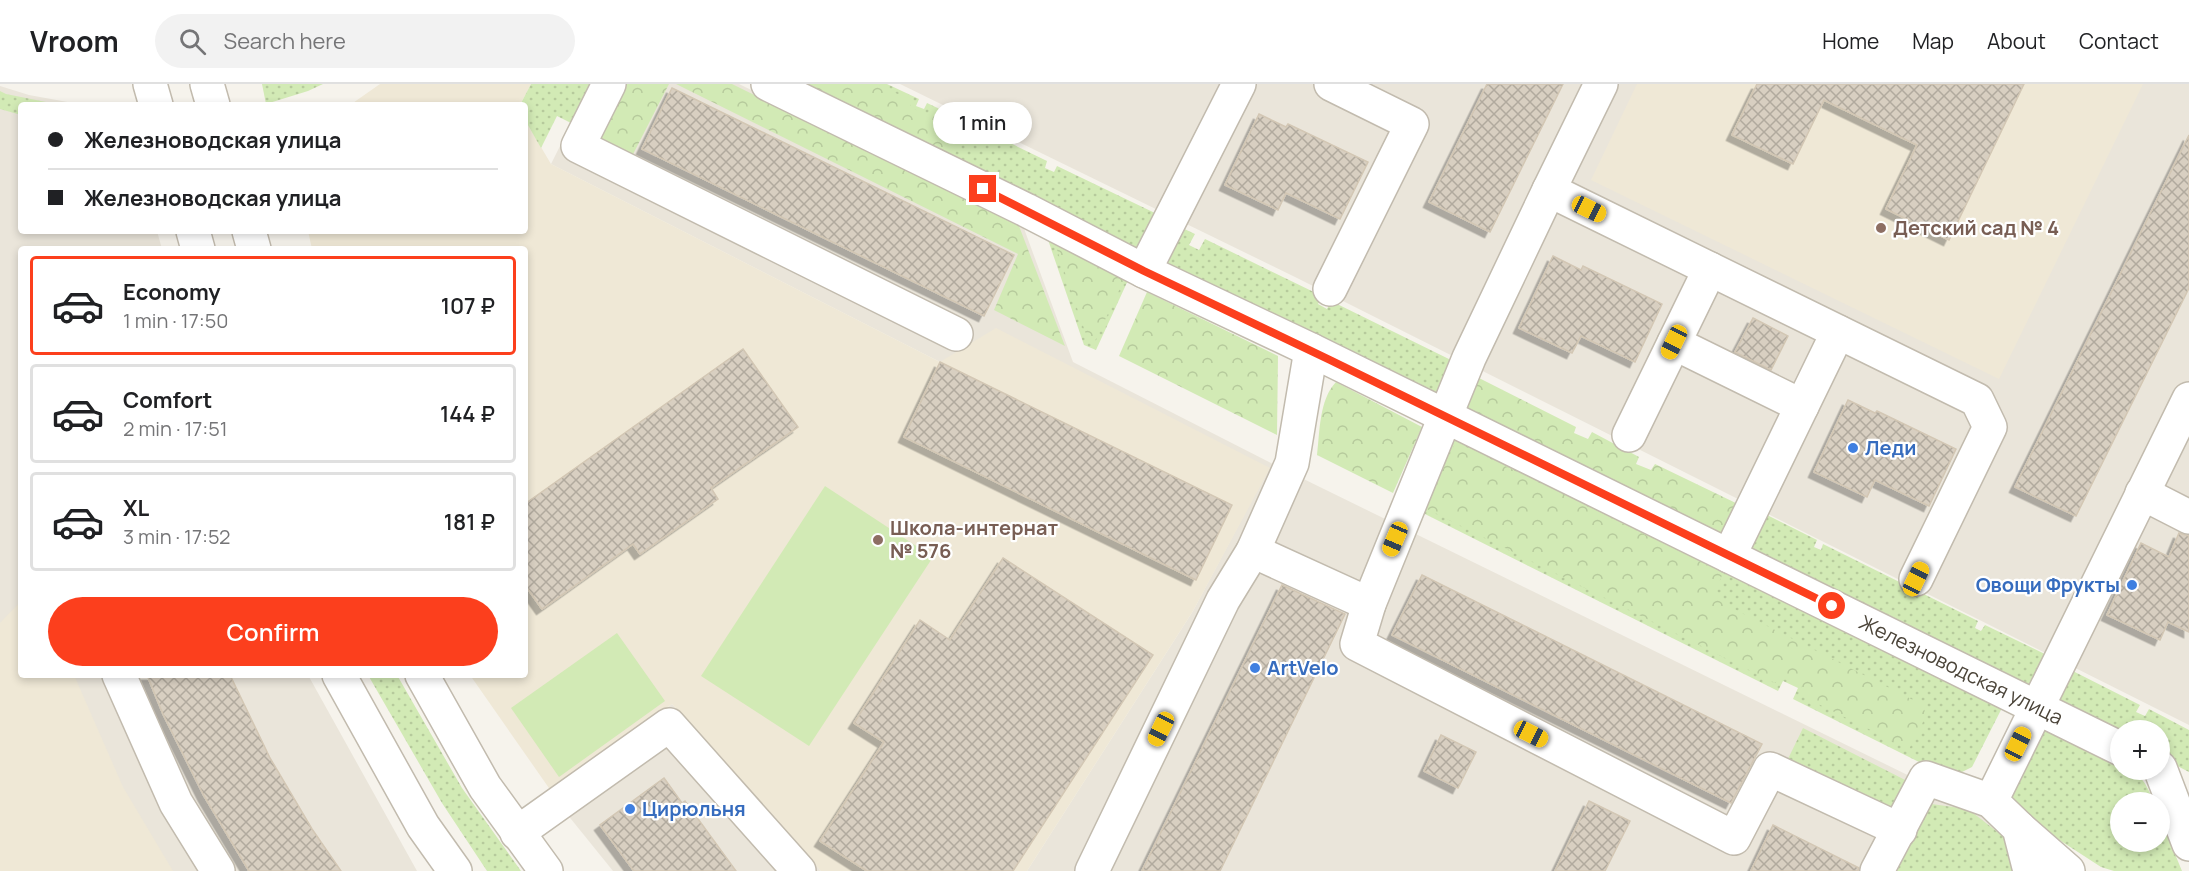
<!DOCTYPE html>
<meta charset="utf-8">
<style>
:root{--surface:#fff;--page:#f2f2f2;--text:#202124;--muted:#757577;--line:#e0e0e0;--accent:#fc3f1d}
body{margin:0;font-family:Manrope,sans-serif;background:var(--page);color:var(--text);height:100vh;display:flex;flex-direction:column;font-size:22px;white-space:nowrap}
*{box-sizing:border-box;margin:0}
p{font-size:20px;color:var(--muted)}
.icon{flex:none;width:33px;height:33px;fill:none;stroke:currentColor;stroke-width:2;stroke-linecap:round;stroke-linejoin:round}
.map{position:relative;flex:1;overflow:hidden}
.side{position:absolute;left:18px;top:162px;width:510px;height:432px;display:flex;flex-direction:column;background:var(--surface);border-radius:6px;box-shadow:0 3px 9px #0003}
.side>*{flex:none}
.top-card{position:absolute;left:18px;top:18px;width:510px;height:132px;border-radius:6px;box-shadow:0 3px 9px #0003;display:grid;align-content:center;height:132px;padding:0 30px;background:var(--surface)}
.tools{position:absolute;left:2110px;top:636px;display:grid;gap:12px}
.tools a{display:grid;place-items:center;width:60px;height:60px;border-radius:50%;background:var(--surface);box-shadow:0 3px 9px #0003;font-size:30px}
.end{position:absolute;width:27px;height:27px;margin:-14px;border:8px solid #fc3f1d;background:#fff;box-shadow:0 0 0 3px #fff}
.from{border-radius:50%}
.bubble{position:absolute;height:42px;border-radius:21px;background:var(--surface);box-shadow:0 3px 9px #0003;font-size:20px;font-weight:600;line-height:42px;text-align:center}
.car{position:absolute;width:18px;height:36px;margin:-18px -9px;border-radius:8px;box-shadow:0 0 4px 2px #0007;background:linear-gradient(#f5c518 24%,#345 0 40%,#f5c518 0 76%,#345 0 86%,#f5c518 0)}
.top-card b{display:flex;align-items:center;gap:21px;height:57px;font-size:22px}
.top-card b+b{border-top:2px solid var(--line)}
.top-card i{width:15px;height:15px;background:var(--text)}
ul{padding:10px 0 0;list-style:none}
li{display:flex;align-items:center;gap:18px;height:99px;margin:0 12px 9px;padding:0 18px;border:3px solid var(--line);border-radius:6px}
li div{flex:1}
li b{display:block;font-size:22px}
li em{font-style:normal;font-weight:600}
li.current{border-color:var(--accent)}
li>.icon{width:54px;height:54px;stroke-width:1.5}
.button{display:flex;gap:12px;margin-top:auto;padding:12px 30px}
.button a{flex:1;height:69px;border-radius:36px;background:var(--accent);color:#fff;font-size:24px;font-weight:600;line-height:69px;text-align:center}
header{display:flex;align-items:center;gap:36px;box-sizing:border-box;height:84px;padding:0 30px;background:var(--surface);border-bottom:2px solid var(--line)}
header strong{font-size:28px}
nav{display:flex;gap:33px;margin-inline-start:auto;font-size:21px}
.search{width:420px;height:54px;background:var(--page);display:flex;align-items:center;gap:15px;box-sizing:border-box;padding:0 21px;border-radius:33px;color:var(--muted);font-size:22px}
.map>svg:first-child{display:block}
.residential{fill:#eae5da}
.education{fill:#efe8d6}
.grass{fill:url(#grass-dots)}
.forest{fill:url(#forest-crowns)}
.park{fill:#d2eab5}
.building{fill:url(#building-cross-hatch);stroke:#d3c7b4;stroke-width:1.5;filter:url(#shadow)}
.lines{fill:none;stroke-linecap:round;stroke-linejoin:round}
.minor-casing{stroke:#c2bbae;stroke-width:36}
.minor{stroke:#fff;stroke-width:33}
.route{stroke:#fc3f1d;stroke-width:8}
.education-dot{fill:#8d6e63;stroke:#fff;stroke-width:2}
.shop-dot{fill:#3f7fe0;stroke:#fff;stroke-width:2}
.labels{text-anchor:middle;stroke-width:4.5;stroke-linejoin:round;paint-order:stroke}
.education-label{font-size:20px;font-weight:bold;fill:#785e54;stroke:#fff;text-anchor:start}
.shop-label{font-size:20px;font-weight:bold;fill:#366cbe;stroke:#fff;text-anchor:start}
.street-label{font-size:20px;fill:#4b4439;stroke:#fff}
</style>
<header>
<strong>Vroom</strong>
<div class="search"><svg class="icon" aria-label="search" viewBox="0 0 24 24"><circle cx="10" cy="10" r="6"/><path d="M15 15l6 6"/></svg>Search here</div>
<nav><a>Home</a><a>Map</a><a>About</a><a>Contact</a></nav>
</header>
<div class="map">
<svg width="2189" height="787" viewBox="0 0 2189 787">
<defs>
<pattern id="grass-dots" width="8" height="8" patternUnits="userSpaceOnUse" patternTransform="scale(1.5)"><rect width="8" height="8" fill="#d2eab5"/><path d="M2 2h.1M6 6h.1" fill="none" stroke="#b6ca9c" stroke-width="1.8" stroke-linecap="round"/></pattern>
<pattern id="forest-crowns" width="20" height="18" patternUnits="userSpaceOnUse" patternTransform="scale(1.5)"><rect width="20" height="18" fill="#d2eab5"/><path d="M2 6a3 3 0 1 1 6 0M12 15a3 3 0 1 1 6 0" fill="none" stroke="#b6ca9c"/></pattern>
<pattern id="building-cross-hatch" width="8" height="8" patternUnits="userSpaceOnUse" patternTransform="scale(1.5)"><rect width="8" height="8" fill="#d8cfc1"/><path d="M0 0l8 8M0 8l8-8" fill="none" stroke="#b1aa9e"/></pattern>
<filter id="shadow"><feDropShadow dx="-5.5" dy="5.5" stdDeviation="0" flood-color="#0004"/></filter>
</defs>
<rect width="100%" height="100%" fill="#f6f3ec"/>
<g class="residential">
<polygon points="591,0 739,0 1022,139 1073,278 1275,381 1981,727 2013,752 2025,787 1027,787 1193,527 1269,384 940,278 551,80"/>
<polygon points="900,0 2189,0 2189,641 1295,193"/>
<polygon points="0,2 29,11 84,21 21,21 21,147 157,147 162,165 21,165 21,591 308,591 417,787 0,787"/>
<polygon points="672,620 821,787 613,787 550,709"/>
</g>
<g class="education">
<polygon points="380,0 531,0 520,21 350,21"/>
<polygon points="1637,0 2143,0 1999,295 1591,96"/>
<polygon points="525,36 551,80 940,278 996,244 1270,384 1193,527 1027,787 821,787 672,620 551,707 470,591 525,591 525,165 312,165 308,147 525,147"/>
<polygon points="21,517 21,591 74,591 123,703 173,787 0,787 0,539"/>
</g>
<g class="grass">
<polygon points="262,0 323,0 308,7 266,20"/>
<polygon points="531,0 591,0 571,39 557,32 541,64 525,36 525,21 520,21"/>
<polygon points="793,0 887,0 919,15 916,22 924,25 927,19 961,35 959,41 965,45 969,39 1047,77 1045,84 1054,88 1057,82 1157,130 1137,172"/>
<polygon points="0,7 6,10 61,21 21,21 21,31 0,25"/>
<polygon points="1176,141 1195,150 1189,161 1199,166 1205,155 1322,212 1318,220 1327,225 1331,217 1455,278 1436,317 1158,180"/>
<polygon points="1045,147 1130,192 1096,266 1084,261"/>
<polygon points="1451,349 2003,622 1972,683 1958,690 1935,686 1793,615 1798,604 1783,597 1778,607 1415,425"/>
<polygon points="1759,427 1817,456 1814,463 1821,466 1823,460 1978,537 1975,544 1981,547 1985,541 2053,574 2034,612 1741,465"/>
<polygon points="2063,582 2140,621 2136,628 2145,632 2149,625 2189,646 2189,688 2160,673 2160,646 2121,646 2121,653 2048,615"/>
<polygon points="368,591 397,591 462,704 521,787 487,787 442,719"/>
<polygon points="1803,644 1913,700 1895,737 1785,681"/>
<path d="M 2047,646 L 2121,681 L 2121,686 C 2141,686 2147,702 2154,718 L 2121,718 L 2121,758 L 2160,758 L 2160,734 L 2182,787 L 2114,787 L 2101,783 L 2013,726 L 2007,714 L 2040,651 Z"/>
<polygon points="1924,719 1968,725 2009,757 2020,787 1889,787"/>
</g>
<g class="forest">
<polygon points="622,0 669,0 629,78 592,60"/>
<polygon points="676,0 732,0 1019,142 1065,262 994,226 1018,170"/>
<polygon points="805,0 877,0 912,17 910,23 927,31 930,25 956,37 953,45 964,50 953,74"/>
<polygon points="1053,154 1125,194 1094,259 1088,256"/>
<polygon points="1147,208 1278,272 1277,351 1119,272"/>
<polygon points="1479,294 1576,343 1574,349 1588,355 1592,348 1639,373 1636,380 1651,386 1655,380 1742,422 1725,453 1462,326"/>
<path d="M 1336,298 L 1422,343 L 1393,409 L 1317,371 C 1320,347 1319,316 1336,298 Z"/>
<path d="M 1456,358 L 1723,489 C 1718,501 1712,509 1724,520 L 1923,621 C 1929,635 1916,652 1909,665 L 1800,611 L 1802,601 L 1781,593 L 1775,599 L 1425,424 Z"/>
</g>
<g class="park">
<polygon points="825,402 933,473 809,662 701,592"/>
<polygon points="617,549 665,617 559,693 511,624"/>
</g>
<g class="building">
<polygon points="1487,0 1563,0 1490,148 1429,118"/>
<polygon points="1757,0 2024,0 1949,156 1886,125 1917,61 1824,16 1793,80 1732,51"/>
<polygon points="672,4 1014,171 984,232 642,65"/>
<polygon points="1259,30 1286,43 1288,40 1368,78 1340,135 1286,109 1278,126 1225,101"/>
<polygon points="2189,51 2189,204 2076,432 2015,403"/>
<polygon points="1553,172 1581,186 1583,182 1662,220 1635,278 1581,252 1572,269 1519,244"/>
<polygon points="1753,234 1788,252 1771,286 1735,268"/>
<polygon points="743,265 798,343 711,404 718,415 640,470 633,460 542,525 525,501 525,420"/>
<polygon points="940,278 1232,421 1196,496 904,353"/>
<polygon points="1848,316 1875,329 1877,327 1956,365 1929,422 1875,396 1867,413 1814,388"/>
<polygon points="2179,449 2189,452 2189,548 2168,538 2160,556 2107,531 2141,459 2169,473"/>
<polygon points="1003,474 1153,571 1013,787 867,787 820,757 884,658 854,639 920,536 950,556"/>
<polygon points="1422,491 1762,660 1731,719 1392,551"/>
<polygon points="1282,501 1345,530 1220,787 1142,787"/>
<polygon points="147,591 230,591 270,674 312,745 341,787 249,787 204,712 163,630"/>
<polygon points="1441,651 1476,668 1458,704 1424,687"/>
<polygon points="664,694 682,719 685,717 736,787 634,787 600,741"/>
<polygon points="1589,717 1630,737 1605,787 1555,787"/>
<polygon points="1773,741 1859,784 1858,787 1751,787"/>
</g>
<g class="lines">
<g class="minor-casing">
<g id="minor">
<polyline points="150,0 156,21"/>
<polyline points="207,0 213,21"/>
<polyline points="609,0 578,62 956,250"/>
<polyline points="768,0 1026,126 1144,187 1311,266 2121,665"/>
<polyline points="1601,0 1549,106 1469,274 1369,520 1357,560 1734,754 1770,685 1900,746"/>
<polyline points="1549,106 1977,316 1990,343 1916,495"/>
<polyline points="193,147 198,165"/>
<polyline points="249,147 254,165"/>
<polyline points="1144,187 1239,0"/>
<polyline points="1330,205 1412,40 1331,0"/>
<polyline points="1674,259 1802,322"/>
<polyline points="1629,351 1710,185"/>
<polyline points="2142,409 2189,433"/>
<polyline points="1253,467 1369,520"/>
<polyline points="1729,472 1838,248"/>
<polyline points="119,591 176,719 218,787"/>
<polyline points="339,591 423,742 455,787"/>
<polyline points="422,591 485,703 546,787"/>
<polyline points="2160,684 2189,760"/>
<polyline points="1991,717 2189,315"/>
<polyline points="2019,744 2068,787"/>
<polyline points="517,749 669,641 799,787"/>
<polyline points="1092,787 1223,516 1253,467 1292,379 1311,266"/>
<polyline points="1877,787 1926,694 1991,717 2019,744 2030,787"/>
</g>
</g>
<use href="#minor" class="minor"/>
</g>
<g class="lines">
<polyline class="route" points="983,105 1144,187 1330,276 1832,522"/>
</g>
<g class="education-dot">
<circle cx="1881" cy="144" r="6"/>
<circle cx="878" cy="456" r="6"/>
</g>
<g class="shop-dot">
<circle cx="1853" cy="364" r="6"/>
<circle cx="2132" cy="501" r="6"/>
<circle cx="1255" cy="584" r="6"/>
<circle cx="630" cy="725" r="6"/>
</g>
<g class="labels">
<g class="education-label">
<text x="1893" y="151">Детский сад № 4</text>
<text x="890" y="451">Школа-интернат<tspan x="890" dy="23">№ 576</tspan></text>
</g>
<g class="shop-label">
<text x="1865" y="371">Леди</text>
<text x="2120" y="508" text-anchor="end">Овощи Фрукты</text>
<text x="1267" y="591">ArtVelo</text>
<text x="642" y="732">Цирюльня</text>
</g>
<g class="street-label">
<text transform="translate(1961 586) rotate(26)" y="7">Железноводская улица</text>
</g>
</g>
</svg>
<div class="tools">
<a>+</a>
<a>−</a>
</div>
<i class="end from" style="left:1832px;top:522px"></i>
<i class="end" style="left:983px;top:105px"></i>
<div class="bubble" style="left:933px;top:18px;width:99px">1 min</div>
<i class="car" style="left:1589px;top:125px;rotate:116deg"></i>
<i class="car" style="left:1674px;top:258px;rotate:206deg"></i>
<i class="car" style="left:1395px;top:455px;rotate:203deg"></i>
<i class="car" style="left:1916px;top:495px;rotate:26deg"></i>
<i class="car" style="left:1161px;top:645px;rotate:206deg"></i>
<i class="car" style="left:1531px;top:650px;rotate:117deg"></i>
<i class="car" style="left:2018px;top:660px;rotate:26deg"></i>
<div class="top-card">
<b><i class="from"></i>Железноводская улица</b>
<b><i></i>Железноводская улица</b>
</div>
<section class="side">
<ul>
<li class="current"><svg class="icon" aria-label="car" viewBox="0 0 24 24"><path d="M5 17H2v-5l4-1 3-4h7l3 4 3 1v5h-3M9 17h6M6 11h13"/><circle cx="7" cy="17" r="2"/><circle cx="17" cy="17" r="2"/></svg><div><b>Economy</b><p>1 min · 17:50</p></div><em>107 ₽</em></li>
<li><svg class="icon" aria-label="car" viewBox="0 0 24 24"><path d="M5 17H2v-5l4-1 3-4h7l3 4 3 1v5h-3M9 17h6M6 11h13"/><circle cx="7" cy="17" r="2"/><circle cx="17" cy="17" r="2"/></svg><div><b>Comfort</b><p>2 min · 17:51</p></div><em>144 ₽</em></li>
<li><svg class="icon" aria-label="car" viewBox="0 0 24 24"><path d="M5 17H2v-5l4-1 3-4h7l3 4 3 1v5h-3M9 17h6M6 11h13"/><circle cx="7" cy="17" r="2"/><circle cx="17" cy="17" r="2"/></svg><div><b>XL</b><p>3 min · 17:52</p></div><em>181 ₽</em></li>
</ul>
<div class="button"><a>Confirm</a></div>
</section>
</div>
